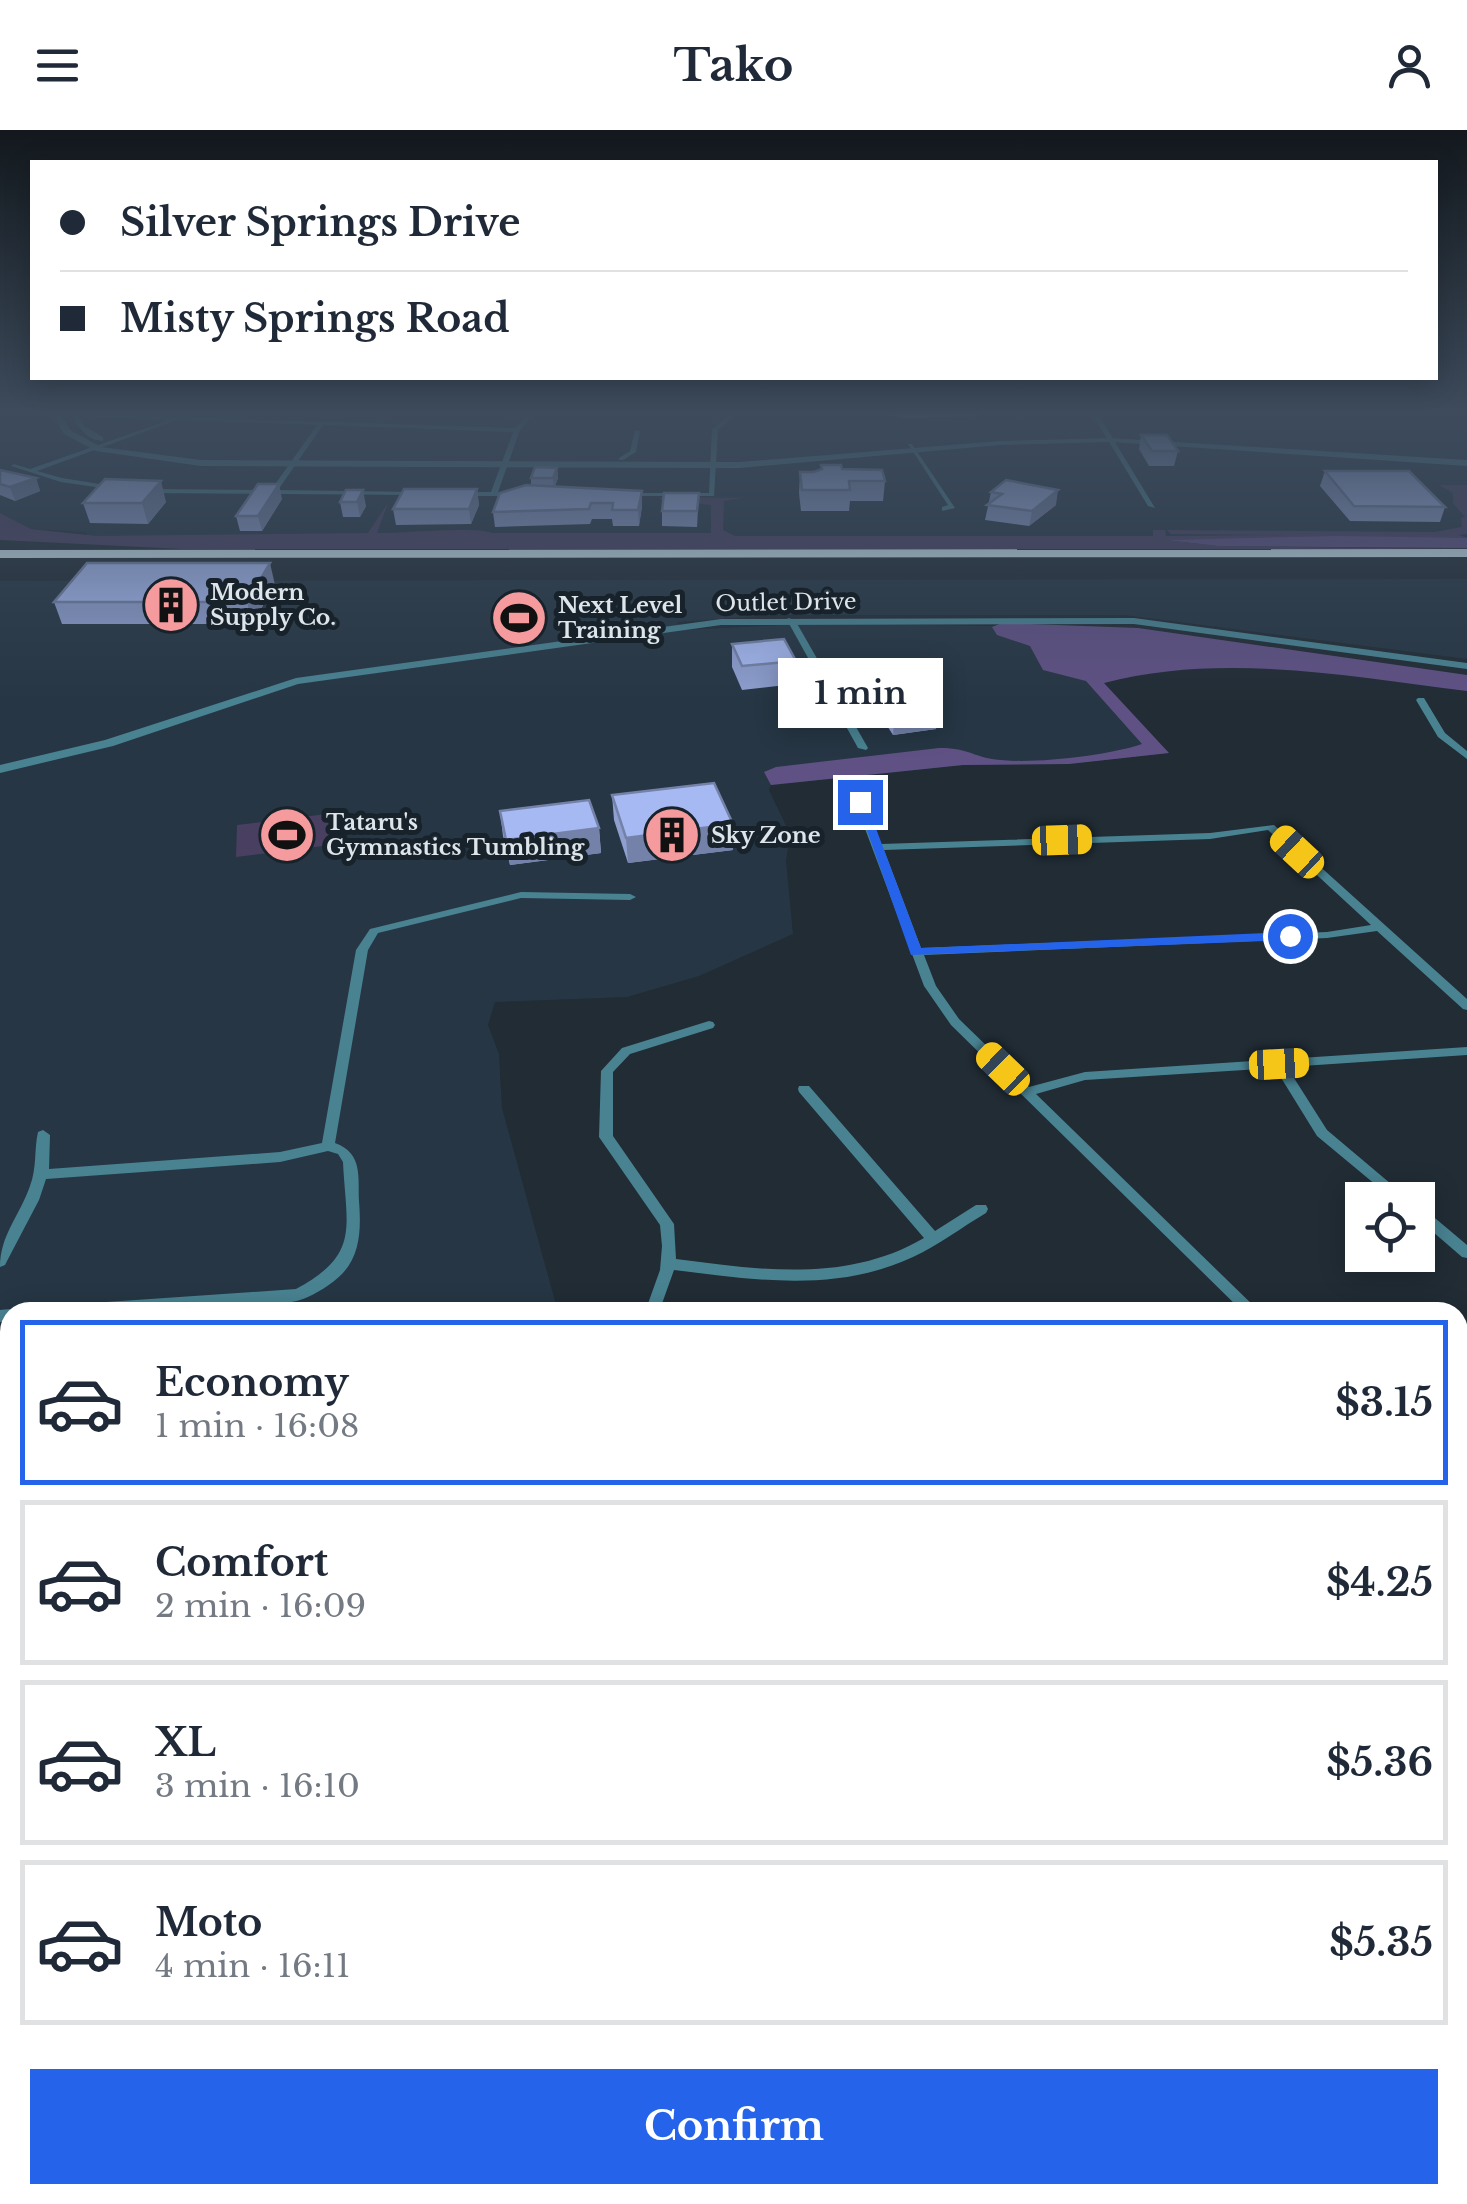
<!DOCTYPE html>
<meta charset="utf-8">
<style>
:root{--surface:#fff;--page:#f6f6f7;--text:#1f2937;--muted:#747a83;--line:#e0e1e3;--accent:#2563eb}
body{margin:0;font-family:"Libre Baskerville",serif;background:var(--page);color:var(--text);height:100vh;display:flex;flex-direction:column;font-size:38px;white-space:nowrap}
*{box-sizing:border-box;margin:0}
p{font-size:32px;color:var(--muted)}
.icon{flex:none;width:55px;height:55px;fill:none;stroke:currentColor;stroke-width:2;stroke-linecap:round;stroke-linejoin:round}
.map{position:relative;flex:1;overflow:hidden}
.details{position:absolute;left:0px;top:1172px;width:1468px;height:902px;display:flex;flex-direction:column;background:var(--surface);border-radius:30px 30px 0 0;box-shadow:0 5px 25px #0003}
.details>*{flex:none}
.hud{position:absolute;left:30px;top:30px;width:1408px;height:220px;border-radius:0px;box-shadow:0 5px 25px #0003;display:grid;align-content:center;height:220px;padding:0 30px;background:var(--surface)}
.buttons{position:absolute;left:1345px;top:1052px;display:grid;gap:20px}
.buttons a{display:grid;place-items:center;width:90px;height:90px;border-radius:0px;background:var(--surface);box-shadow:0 5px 25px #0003;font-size:50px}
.end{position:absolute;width:45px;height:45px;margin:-22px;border:12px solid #2563eb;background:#fff;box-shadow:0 0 0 5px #fff}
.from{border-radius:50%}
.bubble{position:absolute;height:70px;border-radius:0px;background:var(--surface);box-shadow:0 5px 25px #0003;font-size:32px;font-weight:700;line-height:70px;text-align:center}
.car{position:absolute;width:30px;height:60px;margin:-30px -15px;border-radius:12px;box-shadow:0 0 8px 2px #0007;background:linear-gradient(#f5c518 24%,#345 0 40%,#f5c518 0 76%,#345 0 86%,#f5c518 0)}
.hud b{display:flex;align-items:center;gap:35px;height:95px;font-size:38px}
.hud b+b{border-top:2px solid var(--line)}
.hud i{width:25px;height:25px;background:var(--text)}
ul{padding:18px 0 0;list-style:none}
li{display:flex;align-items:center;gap:30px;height:165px;margin:0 20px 15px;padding:0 10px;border:5px solid var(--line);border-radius:0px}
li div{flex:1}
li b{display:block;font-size:38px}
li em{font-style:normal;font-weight:700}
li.selected{border-color:var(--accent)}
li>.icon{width:90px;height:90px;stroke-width:1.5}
.primary-button{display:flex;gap:20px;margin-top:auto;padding:20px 30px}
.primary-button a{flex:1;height:115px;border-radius:0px;background:var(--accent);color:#fff;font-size:40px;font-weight:700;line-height:115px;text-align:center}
header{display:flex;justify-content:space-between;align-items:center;height:130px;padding:0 30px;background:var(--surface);font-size:45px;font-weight:700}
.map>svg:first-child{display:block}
.built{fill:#263644}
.green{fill:#494061}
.forest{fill:#605185}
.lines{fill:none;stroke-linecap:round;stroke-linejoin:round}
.minor{fill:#498392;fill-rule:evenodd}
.tertiary{fill:#498392;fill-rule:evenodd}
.motorway{fill:#d3ecf4;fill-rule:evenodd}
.wall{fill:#8f9fd0}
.shaded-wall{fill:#7482a9}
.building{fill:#a6b9f2;stroke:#7482a9;stroke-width:2.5}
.route{fill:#2563eb}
.labels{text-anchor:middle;stroke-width:10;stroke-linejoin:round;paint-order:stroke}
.far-poi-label{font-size:22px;font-weight:bold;fill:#dde4ea;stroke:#17222b;text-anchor:start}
.far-street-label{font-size:22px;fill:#dde4ea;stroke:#17222b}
</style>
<header><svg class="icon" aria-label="menu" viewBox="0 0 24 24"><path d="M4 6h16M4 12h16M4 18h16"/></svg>Tako<svg class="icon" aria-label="person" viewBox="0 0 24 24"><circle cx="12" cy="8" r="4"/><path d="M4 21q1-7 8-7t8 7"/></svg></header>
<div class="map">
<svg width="1467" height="2074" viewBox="0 0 1467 2074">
<rect width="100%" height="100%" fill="#212c35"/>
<g class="built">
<polygon points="0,284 1467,284 1467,408 88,407 86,402 31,399 0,383"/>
<polygon points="1467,449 1467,529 1125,485 773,485 677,492 682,500 822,493 1045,497 1169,623 1069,634 963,635 771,655 769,660 790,704 786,731 793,804 699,846 627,867 495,872 488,895 499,924 502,978 558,1182 10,1182 10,1376 0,1376 0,451"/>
<polygon points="10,1634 10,2065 637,2065 637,2074 0,2074 0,1641"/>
</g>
<g class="green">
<path d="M 1439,355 L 1467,355 L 1467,404 L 1459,405 L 1467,408 L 1166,410 L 1218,416 L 1467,419 L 182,419 L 0,410 L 0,383 L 31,399 L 97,406 L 368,403 L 388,373 L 377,403 C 406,403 477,396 492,403 L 711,403 L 711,375 L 659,369 L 662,367 L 742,368 L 724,371 L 723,400 L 735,406 L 1153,406 L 1153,400 L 1165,400 L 1166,406 L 1285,405 L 1171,404 L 1167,400 L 1435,402 L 1462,397 L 1461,388 L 1465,387 L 1453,373 L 1453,363 Z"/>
<polygon points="335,683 338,714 236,727 237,695"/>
</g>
<g class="forest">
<polygon points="1336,406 1467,408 1467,418 1218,416 1166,410"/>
<path d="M 1002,493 L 1138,498 L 1467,545 L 1467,561 C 1349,546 1221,522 1104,553 L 1169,623 L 1069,634 L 963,635 L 771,655 L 764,642 L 776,637 L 939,618 C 967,618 970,625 992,629 C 1028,635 1107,626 1142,614 L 1086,551 L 1043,540 L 1030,516 L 997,505 L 992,497 Z"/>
<polygon points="31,2065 407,2065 406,2074 16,2074"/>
</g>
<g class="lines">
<g class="minor">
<polygon points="89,284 515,298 528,284 534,284 520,300 498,362 518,363 516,366 463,366 460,364 463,362 491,362 513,302 323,295 278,360 418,362 416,365 148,363 145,361 148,359 271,360 317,295 177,290 37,341 62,348 118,357 116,360 61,352 11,336 14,334 30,339 169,290 92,287"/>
<polygon points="730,284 736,285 718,300 714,366 626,366 628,363 709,363 712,299"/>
<polygon points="1092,284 1098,284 1155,378 1148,376"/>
<polygon points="635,300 640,301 636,322 623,330 619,330 619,328 630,321"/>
<polygon points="908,314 912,314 955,378 942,381 942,377 948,375"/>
<polygon points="788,488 795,490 868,618 866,620 858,618 787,490"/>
<polygon points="1418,568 1424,568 1445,603 1467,621 1467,629 1438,607 1416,570"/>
<path d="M 860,669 L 865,672 L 881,714 L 1210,703 L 1274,695 L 1467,869 L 1467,880 L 1463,879 L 1377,801 L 1327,808 L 924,825 L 936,856 L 959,889 L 1029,957 L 1085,942 L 1467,917 L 1467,925 L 1287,937 L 1327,1000 L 1410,1070 L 1394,1070 L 1317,1006 L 1275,938 L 1085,950 L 1036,964 L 1260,1182 L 1243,1182 L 951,895 L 924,856 L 855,672 ZM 1268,700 L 1371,795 L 1327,802 L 921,818 L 884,720 L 1210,709 Z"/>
<path d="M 521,762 L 630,764 L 636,767 L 630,770 L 521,768 L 378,803 L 368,820 L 335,1013 C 363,1023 358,1047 359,1071 C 361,1097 361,1124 342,1144 C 332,1154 316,1164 303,1169 C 285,1176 260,1173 241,1175 C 175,1179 107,1186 40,1182 L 43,1178 L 48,1176 L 296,1159 C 361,1124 346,1097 343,1032 L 338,1024 L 328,1021 L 280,1032 L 46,1049 L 39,1070 L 7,1131 L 5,1135 L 0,1137 C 0,1105 20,1085 30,1056 C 37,1038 34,1019 38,1002 L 43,1000 L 50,1005 L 49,1039 L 280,1022 L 322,1013 L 356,820 L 370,799 Z"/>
<path d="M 709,891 L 713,892 L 715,895 L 713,898 L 630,924 L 613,942 L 613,1006 L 674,1094 L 676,1129 C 761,1140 847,1153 924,1108 L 799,962 L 798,959 L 799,956 L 809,956 L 935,1101 L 976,1075 L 986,1075 L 988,1079 L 986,1083 C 962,1097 939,1115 913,1127 C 836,1163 755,1150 674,1140 L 659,1182 L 645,1182 L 660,1140 L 662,1116 L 660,1095 L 599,1007 L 601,941 L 622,918 Z"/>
<polygon points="1418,1077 1423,1078 1467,1115 1467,1128 1462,1127 1418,1089"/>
<polygon points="10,1179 16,1182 10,1182 10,1191 0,1192 0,1180"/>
<polygon points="1467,1307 1467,1321 1458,1322 1458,1308"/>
<rect x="0" y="1383" width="10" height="16"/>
<polygon points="1458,1454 1467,1457 1467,1473 1458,1470"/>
<path d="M 10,1576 C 10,1590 15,1608 0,1614 C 0,1600 0,1582 10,1576 Z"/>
<polygon points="1458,1844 1467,1849 1467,1878 1458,1873"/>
<polygon points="966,2065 990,2065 991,2074 967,2074"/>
</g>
<g class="tertiary">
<polygon points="52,284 60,284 70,300 101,317 201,330 739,332 1000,311 1111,308 1467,330 1467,336 1111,312 1000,315 739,338 201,336 96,321 64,304"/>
<path d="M 71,284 L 79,284 L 84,296 L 103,307 L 103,311 C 87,310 77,297 71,284 Z"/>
<polygon points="1134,488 1467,533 1467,539 1134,494 721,495 298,554 113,616 0,643 0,635 105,610 296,548 721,489"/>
</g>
<polygon class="motorway" points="1467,419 1467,427 0,428 0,420"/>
</g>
<g class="wall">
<polygon points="885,284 978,284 978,286 906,288"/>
<polygon points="1141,305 1178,321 1174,336 1149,336 1139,319"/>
<polygon points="557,338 558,348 555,356 642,376 639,396 613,396 612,389 592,389 590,394 495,397 493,382 531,355 531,348"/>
<polygon points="842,339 885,351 883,371 850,371 849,381 801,381 799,363 800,342"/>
<polygon points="0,340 36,348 40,361 15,371 0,365"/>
<polygon points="1325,341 1445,377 1440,392 1350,391 1320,356"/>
<polygon points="477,359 479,375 471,394 396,395 393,379"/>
<polygon points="346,360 366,376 360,387 343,387 340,372"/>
<polygon points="991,362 1056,375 1029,396 985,390"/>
<polygon points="699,363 697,397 662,396 662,381"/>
<polygon points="282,369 262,401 240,401 236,386"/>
<polygon points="166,372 148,394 90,393 83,373"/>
<polygon points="275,455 252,494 62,494 54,472"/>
<polygon points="732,514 796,531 795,554 742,560 732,537"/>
<polygon points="873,547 939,575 936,599 893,605 871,571"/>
<polygon points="612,665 733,720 628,733 614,690"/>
<polygon points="500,681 599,698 601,723 510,735 503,706"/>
</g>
<g class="shaded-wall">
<polygon points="557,338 558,348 554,359 553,348"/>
<polygon points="36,348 40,361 15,371 10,357"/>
<polygon points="161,351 166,372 148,394 142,373"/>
<polygon points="279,354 282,369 262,401 258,386"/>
<polygon points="477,359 479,375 471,394 469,379"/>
<polygon points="363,360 366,376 360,387 357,372"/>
<polygon points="1058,360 1056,375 1029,396 1032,381"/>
<polygon points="642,361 642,376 639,396 638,380"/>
<polygon points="270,433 275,455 252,494 247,472"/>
<polygon points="939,575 936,599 893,605 895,581"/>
<polygon points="733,694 733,720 628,733 626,708"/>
<polygon points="599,698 601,723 510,735 506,710"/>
</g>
<g class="building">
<polygon points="1141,305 1167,305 1178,321 1152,321"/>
<polygon points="821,335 841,335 842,339 882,340 885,351 849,351 850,360 802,360 800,342 814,342 822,339"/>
<polygon points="535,337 557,338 553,348 531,348"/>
<polygon points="0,340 36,348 10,357 0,354"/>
<polygon points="1325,341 1409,341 1445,377 1354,376"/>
<polygon points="105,349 161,351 142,373 83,373"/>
<polygon points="1006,350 1058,360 1032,381 987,375 1002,364 991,362"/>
<polygon points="258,354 279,354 258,386 236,386"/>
<polygon points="526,355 642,361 638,380 612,380 613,373 591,373 589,379 493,382 500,363"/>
<polygon points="404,359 477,359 469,379 393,379"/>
<polygon points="346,360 363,360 357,372 340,372"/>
<polygon points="664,363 699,363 697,381 662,381"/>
<polygon points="87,433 270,433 247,472 54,472"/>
<polygon points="784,509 796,531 742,536 732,514"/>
<polygon points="917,543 939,575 895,581 873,547"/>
<polygon points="714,653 733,694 626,708 612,665"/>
<polygon points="589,670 599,698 506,710 500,681"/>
</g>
<linearGradient id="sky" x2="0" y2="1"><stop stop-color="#12181d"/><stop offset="0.49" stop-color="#3d4b5c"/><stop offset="1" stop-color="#3d4b5c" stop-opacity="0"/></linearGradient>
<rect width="1467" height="574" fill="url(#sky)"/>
<polygon class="route" points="856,669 866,672 921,818 1290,802 1296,806 1290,810 911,825"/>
<defs>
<g id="building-disc" transform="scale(2.875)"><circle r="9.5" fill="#f59b9e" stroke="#17222b"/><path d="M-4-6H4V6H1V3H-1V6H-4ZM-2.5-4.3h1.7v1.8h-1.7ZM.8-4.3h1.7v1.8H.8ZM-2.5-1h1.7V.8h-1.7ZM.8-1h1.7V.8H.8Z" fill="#111"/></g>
<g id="stadium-disc" transform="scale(2.875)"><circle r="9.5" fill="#f59b9e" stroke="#17222b"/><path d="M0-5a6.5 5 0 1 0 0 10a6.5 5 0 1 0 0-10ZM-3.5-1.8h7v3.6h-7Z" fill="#111"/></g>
</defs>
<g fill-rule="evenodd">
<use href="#building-disc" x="171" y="475"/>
<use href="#stadium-disc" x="519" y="488"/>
<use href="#stadium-disc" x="287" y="705"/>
<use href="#building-disc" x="672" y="705"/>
</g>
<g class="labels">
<g class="far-poi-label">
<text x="210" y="470">Modern<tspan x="210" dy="25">Supply Co.</tspan></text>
<text x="558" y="483">Next Level<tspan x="558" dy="25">Training</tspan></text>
<text x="326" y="700">Tataru's<tspan x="326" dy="25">Gymnastics Tumbling</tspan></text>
<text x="711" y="713">Sky Zone</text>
</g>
<g class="far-street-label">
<text transform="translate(786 472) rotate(-1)" y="8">Outlet Drive</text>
</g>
</g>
</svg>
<div class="buttons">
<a><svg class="icon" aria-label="locate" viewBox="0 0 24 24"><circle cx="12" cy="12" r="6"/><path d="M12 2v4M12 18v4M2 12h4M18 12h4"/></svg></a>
</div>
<i class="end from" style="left:1290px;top:806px"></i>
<i class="end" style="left:860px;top:672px"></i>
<div class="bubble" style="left:778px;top:528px;width:165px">1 min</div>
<i class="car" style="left:1062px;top:710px;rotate:88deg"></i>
<i class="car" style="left:1297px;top:722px;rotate:313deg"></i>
<i class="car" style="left:1279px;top:934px;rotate:87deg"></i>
<i class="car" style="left:1003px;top:939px;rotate:314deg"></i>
<div class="hud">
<b><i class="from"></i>Silver Springs Drive</b>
<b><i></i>Misty Springs Road</b>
</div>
<section class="details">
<ul>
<li class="selected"><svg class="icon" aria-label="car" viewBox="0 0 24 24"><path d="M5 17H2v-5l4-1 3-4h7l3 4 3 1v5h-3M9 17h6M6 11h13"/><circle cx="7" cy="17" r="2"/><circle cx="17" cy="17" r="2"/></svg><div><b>Economy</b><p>1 min · 16:08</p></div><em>$3.15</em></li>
<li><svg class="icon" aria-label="car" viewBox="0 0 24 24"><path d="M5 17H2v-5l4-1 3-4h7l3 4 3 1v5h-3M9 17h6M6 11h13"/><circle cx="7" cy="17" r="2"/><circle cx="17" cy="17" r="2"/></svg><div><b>Comfort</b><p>2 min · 16:09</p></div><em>$4.25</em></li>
<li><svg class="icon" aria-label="car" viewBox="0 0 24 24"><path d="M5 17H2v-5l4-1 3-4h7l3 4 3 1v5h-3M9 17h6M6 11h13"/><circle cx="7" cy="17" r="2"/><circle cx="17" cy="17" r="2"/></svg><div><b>XL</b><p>3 min · 16:10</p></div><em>$5.36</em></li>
<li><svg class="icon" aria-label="car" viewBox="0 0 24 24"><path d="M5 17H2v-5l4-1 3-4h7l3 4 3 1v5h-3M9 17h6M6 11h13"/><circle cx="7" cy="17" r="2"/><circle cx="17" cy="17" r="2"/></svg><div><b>Moto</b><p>4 min · 16:11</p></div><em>$5.35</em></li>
</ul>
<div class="primary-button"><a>Confirm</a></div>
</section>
</div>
